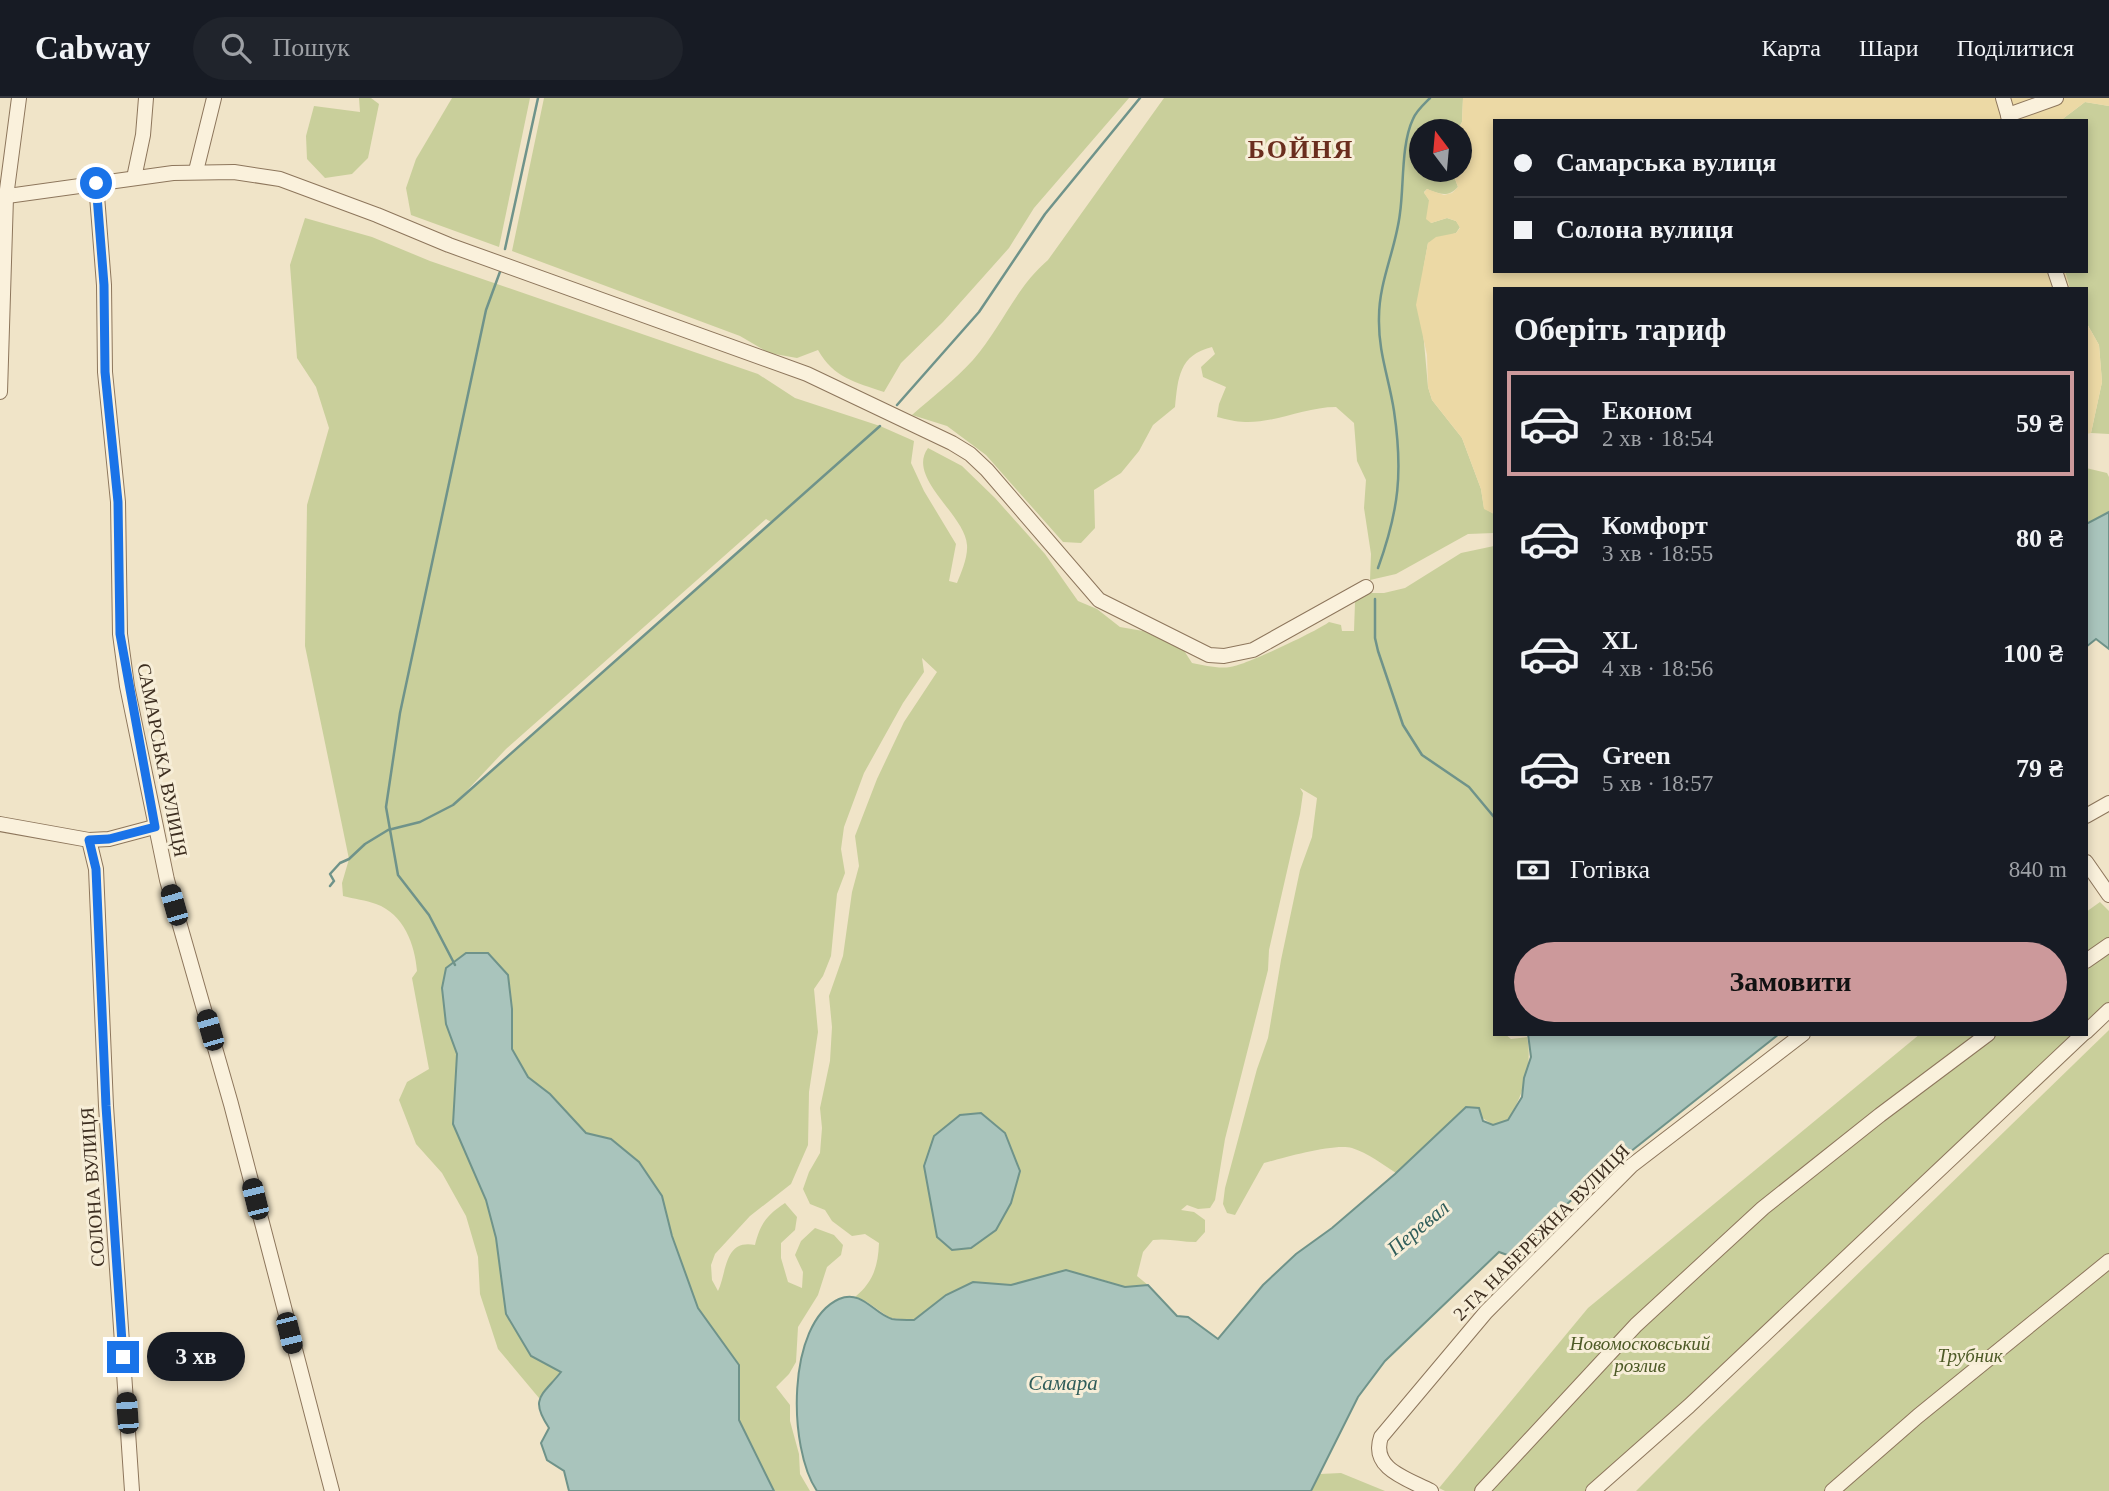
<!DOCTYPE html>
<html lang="uk">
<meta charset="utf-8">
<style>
:root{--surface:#171b24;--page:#20242c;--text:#f1f3f6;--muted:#9ea1a6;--line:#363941;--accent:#cc999b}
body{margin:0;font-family:Georgia,serif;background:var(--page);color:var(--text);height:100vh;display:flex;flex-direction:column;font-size:26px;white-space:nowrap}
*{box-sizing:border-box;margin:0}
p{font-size:23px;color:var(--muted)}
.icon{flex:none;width:38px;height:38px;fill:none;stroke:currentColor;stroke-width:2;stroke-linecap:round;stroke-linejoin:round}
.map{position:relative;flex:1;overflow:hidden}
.panel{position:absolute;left:1493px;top:189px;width:595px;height:749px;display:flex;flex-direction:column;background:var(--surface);border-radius:0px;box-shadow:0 4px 10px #0003}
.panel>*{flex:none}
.banner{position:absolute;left:1493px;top:21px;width:595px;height:154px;border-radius:0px;box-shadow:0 4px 10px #0003;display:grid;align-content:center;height:154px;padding:0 21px;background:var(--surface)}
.needle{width:46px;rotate:344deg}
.controls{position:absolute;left:1409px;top:21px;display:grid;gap:14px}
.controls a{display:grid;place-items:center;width:63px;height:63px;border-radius:50%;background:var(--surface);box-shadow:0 4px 10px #0003;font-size:35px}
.end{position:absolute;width:32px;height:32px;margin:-16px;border:9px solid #1a73e8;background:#fff;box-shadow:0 0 0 4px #fff}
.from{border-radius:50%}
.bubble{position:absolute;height:49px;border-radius:24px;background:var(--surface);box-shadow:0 4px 10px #0003;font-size:23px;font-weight:800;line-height:49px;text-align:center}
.car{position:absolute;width:21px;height:42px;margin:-21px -10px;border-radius:9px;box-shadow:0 0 5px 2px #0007;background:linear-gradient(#222 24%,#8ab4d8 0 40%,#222 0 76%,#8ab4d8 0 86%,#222 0)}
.banner b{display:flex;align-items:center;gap:24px;height:66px;font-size:26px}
.banner b+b{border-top:2px solid var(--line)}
.banner i{width:18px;height:18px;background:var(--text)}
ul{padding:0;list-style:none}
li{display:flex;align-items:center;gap:21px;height:105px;margin:0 14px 10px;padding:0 7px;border:4px solid transparent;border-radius:0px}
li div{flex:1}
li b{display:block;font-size:26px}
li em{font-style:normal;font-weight:800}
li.current{border-color:var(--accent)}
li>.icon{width:63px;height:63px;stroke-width:1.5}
h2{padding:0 21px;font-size:32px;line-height:84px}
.pay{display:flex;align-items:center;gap:18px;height:77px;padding:0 21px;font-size:26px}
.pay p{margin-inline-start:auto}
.action{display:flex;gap:14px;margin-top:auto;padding:14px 21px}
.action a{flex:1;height:80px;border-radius:42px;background:var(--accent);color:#111;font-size:28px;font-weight:800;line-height:80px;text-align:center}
header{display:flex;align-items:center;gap:42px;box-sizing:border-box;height:98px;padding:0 35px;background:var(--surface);border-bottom:2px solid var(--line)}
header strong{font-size:33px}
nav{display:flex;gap:38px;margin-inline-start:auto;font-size:24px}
.search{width:490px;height:63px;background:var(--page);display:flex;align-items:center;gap:18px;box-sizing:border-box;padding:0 24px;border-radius:38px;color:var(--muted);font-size:26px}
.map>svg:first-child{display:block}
.green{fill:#c9cf9b;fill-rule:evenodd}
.sand{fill:#ecd9a5}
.water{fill:#a9c4bc;stroke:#6f938a;stroke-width:2}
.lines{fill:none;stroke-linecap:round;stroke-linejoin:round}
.stream{stroke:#6f938a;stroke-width:2.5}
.minor-casing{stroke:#8d765c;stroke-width:16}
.minor{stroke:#faf1dc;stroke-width:14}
.route{stroke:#1a73e8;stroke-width:9}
.labels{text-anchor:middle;stroke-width:6;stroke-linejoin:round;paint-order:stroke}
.street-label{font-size:19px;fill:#3d2e20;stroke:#f7eed8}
.park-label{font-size:19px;font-style:italic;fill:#4d5a26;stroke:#f7eed8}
.water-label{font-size:21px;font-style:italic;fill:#2f5d5a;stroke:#f7eed8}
.district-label{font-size:26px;font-weight:bold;letter-spacing:2px;fill:#6b2e1e;stroke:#f7eed8}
</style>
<header>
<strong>Cabway</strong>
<div class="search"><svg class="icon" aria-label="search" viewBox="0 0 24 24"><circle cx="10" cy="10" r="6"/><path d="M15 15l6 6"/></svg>Пошук</div>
<nav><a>Карта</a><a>Шари</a><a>Поділитися</a></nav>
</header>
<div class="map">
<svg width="2109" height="1393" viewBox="0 0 2109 1393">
<rect width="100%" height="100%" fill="#f0e4c8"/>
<g class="green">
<polygon points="359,0 371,0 379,6 368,60 352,76 325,80 307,61 306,38 314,8 360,14"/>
<polygon points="452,0 530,0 499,149 411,117 406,90 416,61"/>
<path d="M 544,0 L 1129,0 L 1034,110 L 1009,150 L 943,224 L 901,265 L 884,294 C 855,284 834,280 818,252 L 797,260 L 769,255 L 740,238 L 512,153 Z"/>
<path d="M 1164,0 L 1463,0 L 1462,24 L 1457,33 L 1421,33 L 1421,72 L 1459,72 L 1455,81 L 1458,89 C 1448,100 1439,96 1427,91 L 1424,94 L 1429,102 L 1431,125 L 1447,120 L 1456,123 L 1460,129 L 1456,135 L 1428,145 L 1423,173 L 1423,233 L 1428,289 L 1432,302 L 1462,340 L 1481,391 L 1484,410 L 1494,416 L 1494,435 L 1468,436 L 1396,476 L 1370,482 L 1371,456 L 1364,410 L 1366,382 L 1357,363 L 1354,325 L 1336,309 C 1305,309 1276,325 1245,324 C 1236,324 1226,321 1217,319 L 1219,306 L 1226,289 L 1203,279 L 1201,269 L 1215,256 L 1212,249 C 1179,257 1178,280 1175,309 L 1153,327 L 1139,353 L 1121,375 L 1094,392 L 1095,430 L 1081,445 L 1063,444 L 986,357 L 947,328 L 912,317 C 932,299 955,282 973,262 C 1001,230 1016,189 1048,162 Z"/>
<polygon points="2085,4 2109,8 2109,336 2091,335 2102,284 2099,247 2086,224 2086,191 2070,191 2065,173 2086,173 2086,23 2060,23"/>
<path d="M 305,120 L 372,139 L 430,163 L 758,276 L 795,300 L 880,328 L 914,343 L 911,365 L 924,393 L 956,446 L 949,483 L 957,485 C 961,475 968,459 967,447 C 965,416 906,380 928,350 L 962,368 L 995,400 L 1045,456 L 1078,503 L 1097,511 L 1120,529 L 1143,533 L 1183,551 L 1192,565 C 1204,567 1218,571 1230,569 C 1244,568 1319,532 1329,524 L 1341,527 L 1342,533 L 1354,533 L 1355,504 L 1364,495 L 1384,495 L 1405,490 L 1461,455 L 1494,448 L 1494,936 L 1505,936 L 1511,941 L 1527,939 C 1533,968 1523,997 1508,1022 L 1493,1027 L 1466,1009 L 1396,1075 C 1382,1066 1368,1055 1352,1050 C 1334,1045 1283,1060 1264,1065 L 1235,1117 L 1227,1115 L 1223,1106 L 1225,1090 L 1257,971 L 1268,940 L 1281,862 L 1300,772 L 1312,739 L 1317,700 L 1300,690 L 1303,695 L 1300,716 L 1269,852 L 1268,872 L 1225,1041 L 1215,1102 L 1210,1110 L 1198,1111 L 1187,1107 L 1181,1112 L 1194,1114 L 1205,1122 L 1205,1134 L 1196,1144 C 1181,1144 1168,1140 1153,1142 L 1143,1154 L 1137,1178 L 1148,1187 L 1125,1189 L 1097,1180 L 1011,1187 L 973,1184 L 946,1197 L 914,1222 L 890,1220 L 867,1204 L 855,1199 C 873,1184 878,1169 879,1145 L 865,1136 L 852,1138 L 832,1123 L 825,1112 L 810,1106 L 803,1091 L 809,1074 L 820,1055 L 822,1030 L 820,1010 L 830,963 L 832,929 L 829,898 L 843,858 L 852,794 L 859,768 L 855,738 L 877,681 L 904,624 L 937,574 L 922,560 L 924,574 L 903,605 L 864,675 L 844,729 L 841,751 L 845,775 L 837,796 L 831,858 L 823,878 L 814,891 L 818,934 L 809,994 L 808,1047 L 791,1086 L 750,1118 L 715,1156 L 711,1167 L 712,1182 L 718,1193 C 727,1174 724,1141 755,1147 C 760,1126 767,1117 785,1105 L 797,1119 L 795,1132 L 781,1145 L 781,1160 L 788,1184 L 802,1190 L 803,1174 L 795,1157 L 801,1143 L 815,1130 L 834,1137 L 843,1147 L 841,1157 L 827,1169 L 818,1197 L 798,1229 L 796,1264 L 789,1276 L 776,1289 L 790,1307 L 790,1323 L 799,1356 L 800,1376 L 810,1393 L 774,1393 L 739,1322 L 739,1267 L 561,1274 L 539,1300 L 498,1251 L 480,1196 L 478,1159 L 466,1118 L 442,1075 L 416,1046 L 399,1002 L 407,984 L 429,971 L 412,880 L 417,873 C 415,847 404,816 376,806 C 366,802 354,801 343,798 L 342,785 L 349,761 L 305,548 L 307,407 L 329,330 L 316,289 L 297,260 L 290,167 ZM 766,421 L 771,424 L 461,699 L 506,651 Z"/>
<polygon points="2086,370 2107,375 2109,379 2109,414 2086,426"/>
<polygon points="2100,804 2109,813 2109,905 2086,927 2086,814"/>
<polygon points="2109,932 2109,1393 1636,1393 1701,1328"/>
<polygon points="1920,936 2076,936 1590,1393 1445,1393 1439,1390 1588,1210"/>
<polygon points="1341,1375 1385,1393 1311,1393 1320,1376"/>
</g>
<g class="sand">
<polygon points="1463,0 2109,0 2109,8 2085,4 2060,23 1494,23 1494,173 2065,173 2070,191 1494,191 1494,416 1484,411 1481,391 1462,340 1432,302 1428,289 1427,257 1416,207 1428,145 1436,139 1456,135 1460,130 1456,123 1447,120 1431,125 1426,121 1429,102 1424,95 1427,91 1444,97 1452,95 1458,89 1455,81 1460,68 1457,33 1462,24"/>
<polygon points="2086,224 2099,247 2102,284 2091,335 2086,336"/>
</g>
<g class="water">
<polygon points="2109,414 2109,551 2096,541 2086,549 2086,426"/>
<path d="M 466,855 L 488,855 L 508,877 L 512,911 L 512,951 L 528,979 L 550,996 L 586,1035 L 611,1041 L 639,1064 L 662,1098 L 672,1138 L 698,1210 L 739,1267 L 739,1322 L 774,1393 L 569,1393 L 564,1373 L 547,1362 L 541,1345 L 549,1330 C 529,1300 542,1298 561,1274 L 531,1258 L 506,1216 L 496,1140 L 486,1102 L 453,1026 L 457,956 L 446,926 L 442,890 L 446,870 Z"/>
<path d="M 1528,936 L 1779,936 L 1596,1081 L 1545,1125 L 1544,1138 L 1521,1162 L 1499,1154 L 1385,1263 L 1358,1299 L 1311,1393 L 817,1393 C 788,1351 786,1225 839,1201 C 862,1191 874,1216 892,1221 C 899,1222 907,1222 914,1222 L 946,1197 L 973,1184 L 1011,1187 L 1066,1172 L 1125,1189 L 1148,1187 L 1177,1218 L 1188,1219 L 1218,1241 L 1263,1187 L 1296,1156 L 1332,1130 L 1395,1076 L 1466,1009 L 1479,1010 L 1483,1023 L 1493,1027 L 1508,1022 L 1522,999 L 1524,980 L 1531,959 Z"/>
<polygon points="981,1015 1005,1035 1020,1073 1011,1105 996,1132 971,1150 952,1152 937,1139 924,1068 934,1038 960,1017"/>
</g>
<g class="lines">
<g class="stream">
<polyline points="505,151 538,0"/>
<polyline points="897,307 979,214 1045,116 1140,0"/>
<path d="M 1378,470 C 1399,412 1403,374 1394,313 C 1389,280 1378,254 1379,219 C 1379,183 1396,151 1400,115 C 1404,88 1401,46 1413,21 C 1416,13 1424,6 1430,0"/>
<polyline points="1375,501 1375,540 1378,553 1403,627 1422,657 1469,689 1494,719"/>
<polyline points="330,788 334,783 330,776 340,765 349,761 365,746 388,732 420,724 453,707 880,328"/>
<polyline points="455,867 429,817 398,777 386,709 400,615 486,212 501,171"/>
</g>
<g class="minor-casing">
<g id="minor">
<polyline points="2003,0 2008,17"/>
<polyline points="2009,23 2008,17 2056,0"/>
<polyline points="196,73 214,0"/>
<polyline points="134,80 143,37 146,0"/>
<polyline points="96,85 104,187 105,274 118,404 120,536 127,588 167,782 231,1006 332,1393"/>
<polyline points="0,99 173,75 234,74 280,81 377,117 449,147 807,276 952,345 970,356 987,372 1099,502 1209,557 1224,558 1253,552 1366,489"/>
<polyline points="2055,173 2061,191"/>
<polyline points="0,294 6,99 19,0"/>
<polyline points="2086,718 2109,705"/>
<polyline points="0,726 89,742 109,741 154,729"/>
<polyline points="89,742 96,771 106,1008 132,1393"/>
<polyline points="2086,764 2109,797"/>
<polyline points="2086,863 2109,847"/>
<polyline points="2086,934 2109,912"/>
<path d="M 1431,1393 C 1408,1381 1370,1371 1381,1339 L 1486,1214 L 1631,1068 L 1803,936"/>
<polyline points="1482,1393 1636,1227 1763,1110 1880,1017 1988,936"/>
<polyline points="1593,1393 1689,1308 2083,936"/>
<polyline points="1832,1393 1918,1318 2109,1163"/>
</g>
</g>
<use href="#minor" class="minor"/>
</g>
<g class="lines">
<polyline class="route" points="96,85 104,187 105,274 118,404 120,536 155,729 109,741 89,742 96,771 106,1008 123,1259"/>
</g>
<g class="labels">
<g class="street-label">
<text transform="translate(163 662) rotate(79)" y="7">САМАРСЬКА ВУЛИЦЯ</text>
<text transform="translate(92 1089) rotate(-94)" y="7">СОЛОНА ВУЛИЦЯ</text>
<text transform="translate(1541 1134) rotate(-45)" y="7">2-ГА НАБЕРЕЖНА ВУЛИЦЯ</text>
</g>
<g class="park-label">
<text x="1640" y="1252">Новомосковський<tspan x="1640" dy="22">розлив</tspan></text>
<text x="1970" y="1264">Трубник</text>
</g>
<g class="water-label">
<text transform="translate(1418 1130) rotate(-40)" y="7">Перевал</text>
<text x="1063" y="1292">Самара</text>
</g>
<g class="district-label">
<text x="1301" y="60">БОЙНЯ</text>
</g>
</g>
</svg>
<div class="controls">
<a><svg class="needle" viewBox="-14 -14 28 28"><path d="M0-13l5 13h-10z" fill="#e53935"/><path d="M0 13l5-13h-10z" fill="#9ea1a6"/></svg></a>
</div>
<i class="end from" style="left:96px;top:85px"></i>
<i class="end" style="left:123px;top:1259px"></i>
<div class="bubble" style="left:147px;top:1234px;width:98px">3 хв</div>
<i class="car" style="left:174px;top:807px;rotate:344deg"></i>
<i class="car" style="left:210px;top:932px;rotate:344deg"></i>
<i class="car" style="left:255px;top:1101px;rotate:346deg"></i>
<i class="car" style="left:289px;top:1235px;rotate:166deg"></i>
<i class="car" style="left:127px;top:1315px;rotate:356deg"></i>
<div class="banner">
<b><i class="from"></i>Самарська вулиця</b>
<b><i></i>Солона вулиця</b>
</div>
<section class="panel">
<h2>Оберіть тариф</h2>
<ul>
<li class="current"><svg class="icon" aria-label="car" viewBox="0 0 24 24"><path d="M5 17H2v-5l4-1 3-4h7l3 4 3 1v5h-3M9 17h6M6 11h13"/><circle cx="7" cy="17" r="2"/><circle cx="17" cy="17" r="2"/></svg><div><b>Економ</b><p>2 хв · 18:54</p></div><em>59 ₴</em></li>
<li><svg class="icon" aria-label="car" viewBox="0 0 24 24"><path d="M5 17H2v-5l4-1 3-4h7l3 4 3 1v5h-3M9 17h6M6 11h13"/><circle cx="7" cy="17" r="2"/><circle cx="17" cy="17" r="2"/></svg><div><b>Комфорт</b><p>3 хв · 18:55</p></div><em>80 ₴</em></li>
<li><svg class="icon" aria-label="car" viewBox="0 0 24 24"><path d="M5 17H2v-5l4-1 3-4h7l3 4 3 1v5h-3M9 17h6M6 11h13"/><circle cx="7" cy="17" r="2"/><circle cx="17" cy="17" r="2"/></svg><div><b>XL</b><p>4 хв · 18:56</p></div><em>100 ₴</em></li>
<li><svg class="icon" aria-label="car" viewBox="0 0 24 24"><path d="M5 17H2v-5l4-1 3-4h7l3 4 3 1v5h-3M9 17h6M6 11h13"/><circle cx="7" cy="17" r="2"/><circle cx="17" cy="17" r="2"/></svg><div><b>Green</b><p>5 хв · 18:57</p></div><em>79 ₴</em></li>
</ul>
<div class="pay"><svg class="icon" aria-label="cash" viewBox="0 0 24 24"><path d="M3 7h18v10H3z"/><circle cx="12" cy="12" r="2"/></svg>Готівка<p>840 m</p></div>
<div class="action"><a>Замовити</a></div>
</section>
</div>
